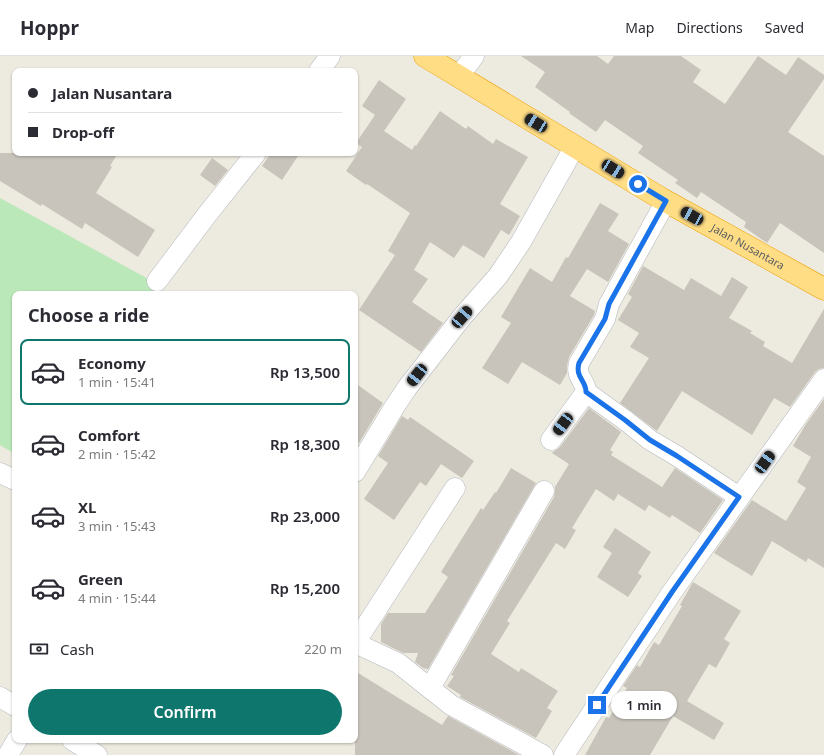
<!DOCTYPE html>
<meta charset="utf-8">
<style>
:root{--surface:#fff;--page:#f2f2f3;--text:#2b2b33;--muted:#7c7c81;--line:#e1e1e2;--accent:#0f766e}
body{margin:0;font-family:"Noto Sans",sans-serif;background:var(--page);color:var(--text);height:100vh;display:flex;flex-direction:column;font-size:15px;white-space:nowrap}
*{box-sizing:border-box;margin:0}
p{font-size:13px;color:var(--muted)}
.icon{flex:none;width:22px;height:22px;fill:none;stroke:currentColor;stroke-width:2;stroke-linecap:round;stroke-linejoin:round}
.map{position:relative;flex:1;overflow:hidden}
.drawer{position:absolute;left:12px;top:235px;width:346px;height:452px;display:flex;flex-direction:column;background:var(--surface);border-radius:8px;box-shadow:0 1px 3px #0004}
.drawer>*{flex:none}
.hud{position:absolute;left:12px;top:12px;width:346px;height:88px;border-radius:8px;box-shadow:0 1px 3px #0004;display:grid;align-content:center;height:88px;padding:0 16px;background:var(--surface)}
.end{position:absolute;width:18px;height:18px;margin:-9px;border:5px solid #1a73e8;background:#fff;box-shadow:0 0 0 2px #fff}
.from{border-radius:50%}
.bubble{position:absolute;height:28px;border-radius:14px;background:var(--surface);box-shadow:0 1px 3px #0004;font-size:13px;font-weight:600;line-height:28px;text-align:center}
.car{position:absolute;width:12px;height:24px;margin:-12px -6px;border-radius:5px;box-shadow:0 0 3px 1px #0007;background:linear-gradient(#222 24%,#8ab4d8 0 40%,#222 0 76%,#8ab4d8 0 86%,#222 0)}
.hud b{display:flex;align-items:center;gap:14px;height:38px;font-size:15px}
.hud b+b{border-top:1px solid var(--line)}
.hud i{width:10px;height:10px;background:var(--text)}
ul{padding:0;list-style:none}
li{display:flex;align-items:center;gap:12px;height:66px;margin:0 8px 6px;padding:0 8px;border:2px solid transparent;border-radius:8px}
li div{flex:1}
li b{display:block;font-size:15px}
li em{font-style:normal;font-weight:600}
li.current{border-color:var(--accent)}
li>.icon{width:36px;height:36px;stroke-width:1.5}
h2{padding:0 16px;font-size:18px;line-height:48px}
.pay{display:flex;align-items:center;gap:10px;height:44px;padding:0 16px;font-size:15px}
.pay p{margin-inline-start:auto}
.cta{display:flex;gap:8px;margin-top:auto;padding:8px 16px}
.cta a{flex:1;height:46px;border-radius:24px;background:var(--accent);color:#fff;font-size:16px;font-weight:600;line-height:46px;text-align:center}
header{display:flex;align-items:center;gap:24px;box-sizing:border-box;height:56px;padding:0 20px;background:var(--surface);border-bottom:1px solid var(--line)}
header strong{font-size:19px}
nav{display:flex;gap:22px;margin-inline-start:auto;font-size:14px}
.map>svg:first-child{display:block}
.green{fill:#bae8b9}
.building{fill:#c8c4bc}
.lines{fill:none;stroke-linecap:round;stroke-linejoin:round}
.minor-casing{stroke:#b5b9be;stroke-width:21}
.highway-casing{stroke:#ed9d00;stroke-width:23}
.minor{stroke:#fff;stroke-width:20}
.highway{stroke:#ffdd85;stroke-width:22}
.route{stroke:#1a73e8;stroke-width:5}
.labels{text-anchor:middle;stroke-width:3.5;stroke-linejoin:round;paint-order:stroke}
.street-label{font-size:11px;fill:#585d62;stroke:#fff}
</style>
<header>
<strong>Hoppr</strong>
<nav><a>Map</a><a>Directions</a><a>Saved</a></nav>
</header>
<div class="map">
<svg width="824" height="699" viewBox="0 0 824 699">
<rect width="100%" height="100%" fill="#edeadf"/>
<polygon class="green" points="0,142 163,231 158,238 15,238 15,398 0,389"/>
<g class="building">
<polygon points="521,0 597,0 608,8 614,0 681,0 701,14 693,26 725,48 758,0 786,19 798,1 824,19 824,23 788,76 824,100 824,197 780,167 767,187 744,171 746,166 701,136 697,142 675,127 678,124 638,97 643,90 605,64 596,76 569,57 570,56 535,31 545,16"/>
<polygon points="379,24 406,43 384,75 412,94 415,89 416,90 440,55 466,73 468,70 493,88 496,83 528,101 500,148 520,160 509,179 501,174 484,202 463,189 454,202 430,186 414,214 428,223 412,246 443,267 421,296 359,254 395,199 388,195 410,157 367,128 366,129 346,115 362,91 356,87 375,59 362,50"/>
<polygon points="0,97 118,97 110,110 112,111 96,137 155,174 138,201 85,167 82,173 42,148 41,150 0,125"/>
<polygon points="271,97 300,97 282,124 262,110"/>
<polygon points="212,102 228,114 215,130 200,119"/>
<polygon points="600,147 619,158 608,175 629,188 608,226 587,213 570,240 595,255 594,259 569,301 567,310 567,317 560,329 522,306 508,328 482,312 511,267 501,261 530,212 552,226 566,201 568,202"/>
<polygon points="643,210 684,234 691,222 721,240 732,221 748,231 729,262 752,275 750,277 765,286 763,290 792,307 824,253 824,312 819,313 815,316 790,351 774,342 752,379 682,335 657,375 620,347 649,302 630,291 639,277 618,264 632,241 628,238"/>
<polygon points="355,327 383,347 359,387 355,385"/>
<polygon points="824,343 824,512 808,502 806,506 772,485 752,520 714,497 752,444 786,465 806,432 797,426 811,401 793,390 806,368"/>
<polygon points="589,352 621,376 610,394 613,396 611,399 662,431 675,412 723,444 700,477 672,459 670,462 649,449 645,455 618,438 614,445 596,433 572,472 576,474 565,493 556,487 507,565 510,567 491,598 519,616 521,612 558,635 547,652 552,655 536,682 460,641 461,639 447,630 454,620 451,619 554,441 555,435 555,431 569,408 552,397 554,395 556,394 560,391"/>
<polygon points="402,360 408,364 410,361 474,405 462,422 441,408 426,430 420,426 394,464 364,443 388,407 378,400"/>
<polygon points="511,412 536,427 428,613 423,612 415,606 418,597 403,597 381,586 381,568 388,557 425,557 448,521 441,516 481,452 483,454 495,436 496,437"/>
<polygon points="615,472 651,496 638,517 642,520 628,541 597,521 612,497 603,491"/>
<polygon points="693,526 741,555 724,583 730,587 716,612 709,608 687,645 724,667 714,684 673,660 650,699 585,699 606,661 609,662 627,632 623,630 637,609 640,611 654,586 659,589 682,550 680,549"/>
<polygon points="355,615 442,669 448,660 519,699 355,699"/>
</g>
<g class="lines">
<g class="minor-casing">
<g id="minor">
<polyline points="319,15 330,0"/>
<polyline points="459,20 474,0"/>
<polyline points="157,225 206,160 256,97"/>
<polyline points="586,336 625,364 650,384 677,400 739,441"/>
<path d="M 551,384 L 586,336 C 586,324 575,322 579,307 L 605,263 L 609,248 L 666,145"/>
<polyline points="355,416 395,350 407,332 462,261 498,220 521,186 575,90"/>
<polyline points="0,417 15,424"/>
<polyline points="355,587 398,607 451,649 543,699"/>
<polyline points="355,587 455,432"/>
<polyline points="430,632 544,435"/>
<polyline points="0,641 15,650"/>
<polyline points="72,684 97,699"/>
<polyline points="8,699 17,684"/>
<polyline points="564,699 672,536 824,323"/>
</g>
</g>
<g class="highway-casing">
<g id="highway">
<path id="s1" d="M 425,0 L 662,143 L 824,233"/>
</g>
</g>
<use href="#minor" class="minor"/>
<use href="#highway" class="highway"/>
</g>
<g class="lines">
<path class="route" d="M 597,649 L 672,536 L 739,441 L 677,400 L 650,384 L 625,364 L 586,336 C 586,324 575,322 579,307 L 605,263 L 609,248 L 666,145 L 638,128"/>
</g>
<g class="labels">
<g class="street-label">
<text dy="4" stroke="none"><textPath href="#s1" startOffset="375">Jalan Nusantara</textPath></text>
</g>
</g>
</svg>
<i class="end from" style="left:638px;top:128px"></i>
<i class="end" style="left:597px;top:649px"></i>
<div class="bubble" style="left:611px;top:635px;width:66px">1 min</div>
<i class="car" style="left:536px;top:67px;rotate:301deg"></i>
<i class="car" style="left:613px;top:113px;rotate:122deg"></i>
<i class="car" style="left:692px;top:160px;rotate:299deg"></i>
<i class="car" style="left:462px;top:261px;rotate:41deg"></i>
<i class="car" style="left:417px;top:319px;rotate:218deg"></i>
<i class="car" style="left:563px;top:368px;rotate:217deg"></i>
<i class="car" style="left:765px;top:406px;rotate:36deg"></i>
<div class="hud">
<b><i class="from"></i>Jalan Nusantara</b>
<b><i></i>Drop-off</b>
</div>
<section class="drawer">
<h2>Choose a ride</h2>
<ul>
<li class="current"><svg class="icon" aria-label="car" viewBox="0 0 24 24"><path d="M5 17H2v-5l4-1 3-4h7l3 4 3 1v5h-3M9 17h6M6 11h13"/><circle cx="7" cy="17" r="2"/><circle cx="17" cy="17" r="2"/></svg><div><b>Economy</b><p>1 min · 15:41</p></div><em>Rp 13,500</em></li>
<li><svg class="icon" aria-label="car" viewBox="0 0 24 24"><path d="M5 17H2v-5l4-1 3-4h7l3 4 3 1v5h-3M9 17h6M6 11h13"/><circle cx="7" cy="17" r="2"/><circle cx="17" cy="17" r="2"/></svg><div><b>Comfort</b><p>2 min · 15:42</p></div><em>Rp 18,300</em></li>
<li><svg class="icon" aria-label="car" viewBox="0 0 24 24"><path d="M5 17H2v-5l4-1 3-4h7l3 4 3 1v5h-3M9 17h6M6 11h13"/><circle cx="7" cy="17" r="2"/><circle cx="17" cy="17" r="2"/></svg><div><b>XL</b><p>3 min · 15:43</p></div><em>Rp 23,000</em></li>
<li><svg class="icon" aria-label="car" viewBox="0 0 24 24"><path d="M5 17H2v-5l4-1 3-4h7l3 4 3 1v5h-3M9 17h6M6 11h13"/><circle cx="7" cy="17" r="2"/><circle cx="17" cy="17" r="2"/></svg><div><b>Green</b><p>4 min · 15:44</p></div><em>Rp 15,200</em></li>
</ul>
<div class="pay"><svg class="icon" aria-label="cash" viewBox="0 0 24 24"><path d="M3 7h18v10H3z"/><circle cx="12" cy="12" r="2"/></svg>Cash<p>220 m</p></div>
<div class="cta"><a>Confirm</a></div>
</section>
</div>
